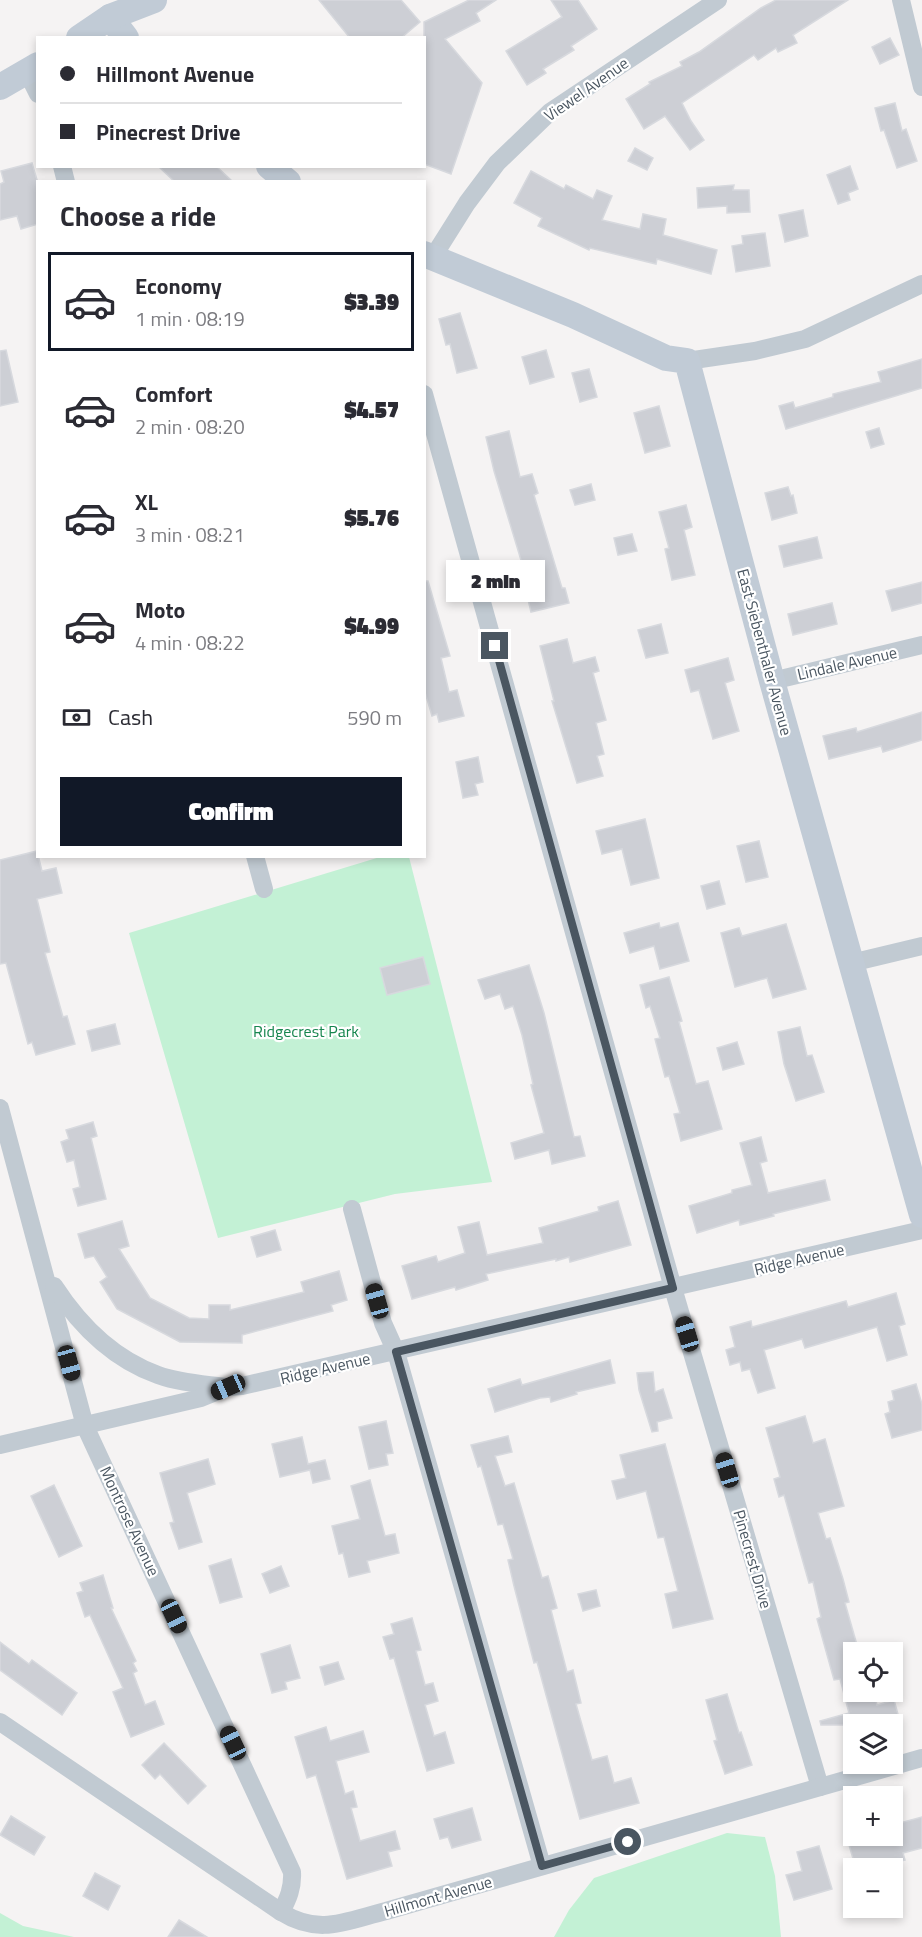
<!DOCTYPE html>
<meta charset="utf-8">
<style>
:root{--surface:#fff;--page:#f2f2f3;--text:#2b2b33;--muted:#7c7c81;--line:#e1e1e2;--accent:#111827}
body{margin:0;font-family:"Titillium Web",sans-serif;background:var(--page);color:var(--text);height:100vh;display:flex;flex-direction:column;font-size:22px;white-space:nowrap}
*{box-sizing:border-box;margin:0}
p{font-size:20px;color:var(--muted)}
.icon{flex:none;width:33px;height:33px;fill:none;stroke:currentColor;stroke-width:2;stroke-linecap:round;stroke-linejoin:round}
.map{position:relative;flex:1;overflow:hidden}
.sheet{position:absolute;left:36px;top:180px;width:390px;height:678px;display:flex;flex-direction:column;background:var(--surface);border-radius:0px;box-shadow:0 3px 9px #0003}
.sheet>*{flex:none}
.hud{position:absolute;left:36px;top:36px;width:390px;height:132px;border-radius:0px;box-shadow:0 3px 9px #0003;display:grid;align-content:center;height:132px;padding:0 24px;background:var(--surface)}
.controls{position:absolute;left:843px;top:1642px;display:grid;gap:12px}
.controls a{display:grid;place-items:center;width:60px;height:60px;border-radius:0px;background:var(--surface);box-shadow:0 3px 9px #0003;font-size:30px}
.end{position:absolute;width:27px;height:27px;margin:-14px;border:8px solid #4a5661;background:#fff;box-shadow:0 0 0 3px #fff}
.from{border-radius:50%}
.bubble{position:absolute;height:42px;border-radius:0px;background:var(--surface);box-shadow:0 3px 9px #0003;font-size:20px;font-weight:800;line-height:42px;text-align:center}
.car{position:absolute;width:18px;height:36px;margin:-18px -9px;border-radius:8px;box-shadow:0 0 4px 2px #0007;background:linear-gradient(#222 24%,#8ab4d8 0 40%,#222 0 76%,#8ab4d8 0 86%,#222 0)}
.hud b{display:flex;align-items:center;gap:21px;height:57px;font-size:22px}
.hud b+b{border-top:2px solid var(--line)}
.hud i{width:15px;height:15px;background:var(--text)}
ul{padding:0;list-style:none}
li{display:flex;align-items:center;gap:18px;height:99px;margin:0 12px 9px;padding:0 12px;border:3px solid transparent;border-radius:0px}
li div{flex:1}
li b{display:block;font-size:22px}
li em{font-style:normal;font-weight:800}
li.on{border-color:var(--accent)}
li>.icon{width:54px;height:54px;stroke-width:1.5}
h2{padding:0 24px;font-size:27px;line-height:72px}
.pay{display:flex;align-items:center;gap:15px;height:66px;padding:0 24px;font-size:22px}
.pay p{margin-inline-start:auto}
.cta{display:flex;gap:12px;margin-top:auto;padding:12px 24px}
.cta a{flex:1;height:69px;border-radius:0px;background:var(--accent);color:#fff;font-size:24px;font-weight:800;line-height:69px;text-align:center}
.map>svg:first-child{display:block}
.green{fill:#c3f1d5}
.building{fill:#cdcfd5;stroke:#d7d9de;stroke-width:1.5}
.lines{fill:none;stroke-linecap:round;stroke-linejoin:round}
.street{stroke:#c1cad2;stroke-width:18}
.secondary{stroke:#c1cbd6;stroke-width:26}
.route{stroke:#4a5661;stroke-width:8}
.labels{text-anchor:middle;stroke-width:4.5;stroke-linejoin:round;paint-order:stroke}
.street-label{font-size:16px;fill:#4a5661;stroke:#fff}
.park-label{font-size:16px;fill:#17864f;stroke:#fff}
</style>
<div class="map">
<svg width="922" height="1937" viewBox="0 0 922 1937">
<rect width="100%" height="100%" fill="#f5f3f3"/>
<g class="green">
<polygon points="380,857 409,857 492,1182 395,1194 218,1238 129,933"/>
<polygon points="727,1833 765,1837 775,1876 781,1937 554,1937 569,1910 594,1878"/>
<polygon points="0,1913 23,1926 74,1937 0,1937"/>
</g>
<g class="building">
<polygon points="319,0 401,0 420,22 401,38 350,38"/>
<polygon points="469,0 496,0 476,13 480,21 445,39 482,83 451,174 424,164 424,22"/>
<polygon points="551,0 578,0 597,29 571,46 574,50 543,69 546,73 527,85 506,51 562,17"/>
<polygon points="776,0 848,0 793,35 797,43 778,52 776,48 758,60 754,55 682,103 691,121 704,140 690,150 665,116 644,129 626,99 650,84 649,82 682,66 680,62 699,52 761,8"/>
<polygon points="890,38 899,55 880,64 872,47"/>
<polygon points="895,103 902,131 906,129 917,161 897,168 884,130 881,131 875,108"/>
<polygon points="635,148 653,158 647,170 628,161"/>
<polygon points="32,163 38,183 38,224 21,229 17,216 0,220 0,184 4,182 1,171"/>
<polygon points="158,166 216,166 233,182 175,182"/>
<polygon points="850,166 858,189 848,193 850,200 838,204 827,175"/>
<polygon points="531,171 564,189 566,185 593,199 597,190 612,196 602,220 640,229 643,214 666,219 663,235 717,250 711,274 657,259 656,264 590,248 589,250 538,226 542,218 514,203"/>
<polygon points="734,185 733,190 749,190 750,212 727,213 727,206 698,208 697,188"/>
<polygon points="803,210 808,236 785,242 779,215"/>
<polygon points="765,233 770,266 736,272 732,246 743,244 742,236"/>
<polygon points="460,313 477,368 457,373 450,344 446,345 439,319"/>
<polygon points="6,350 18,402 0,406 0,351"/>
<polygon points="546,350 554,377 530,384 522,357"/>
<polygon points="922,359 922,388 786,429 779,406 793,402 795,408 833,397 833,394 881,382 878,372"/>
<polygon points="589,369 597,397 580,402 572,373"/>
<polygon points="659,406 670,446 645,453 634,413"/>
<polygon points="879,428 884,444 871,448 866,432"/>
<polygon points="509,431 520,477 532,474 538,493 534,495 562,588 565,588 569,603 531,612 526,591 530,590 494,471 486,437"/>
<polygon points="591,484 595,500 575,505 570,490"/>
<polygon points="788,487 791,496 793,495 797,513 772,520 765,493"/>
<polygon points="686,505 692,527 684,530 695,575 672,580 665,549 669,548 659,512"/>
<polygon points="632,534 637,551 618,555 614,538"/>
<polygon points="817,537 822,558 784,567 779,546"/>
<polygon points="424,581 428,581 450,656 441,658 449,692 457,690 464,716 439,722 437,714 432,716 424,689"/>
<polygon points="922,582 922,603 892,611 886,591"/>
<polygon points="832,603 837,624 793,635 788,614"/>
<polygon points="661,624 668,653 646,658 638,630"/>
<polygon points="567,639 573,663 595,657 599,671 593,673 606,720 596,723 604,754 597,756 603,776 577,783 552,701 554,701 540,646"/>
<polygon points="728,658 734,680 725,683 739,731 713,739 699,690 691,692 685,670"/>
<polygon points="922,712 922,740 883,752 881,746 829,759 823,736 856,728 857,732"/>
<polygon points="478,757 483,782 475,784 478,795 463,798 456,762"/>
<polygon points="645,819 659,878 631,885 622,849 602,854 596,831"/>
<polygon points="759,841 768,877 746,882 737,846"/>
<polygon points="37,851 42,871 56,868 62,893 37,899 50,952 45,953 63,1017 67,1016 75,1044 36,1055 32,1042 28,1044 6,963 0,964 0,860"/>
<polygon points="719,881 725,904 707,909 701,886"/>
<polygon points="659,923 660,928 678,923 689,961 660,969 654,946 630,953 624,933"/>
<polygon points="786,924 806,989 773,998 767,978 735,987 721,933 739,928 742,936"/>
<polygon points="423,957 430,984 387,995 380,968"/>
<polygon points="529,965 544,1013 574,1137 580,1136 585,1156 552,1164 549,1150 515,1159 511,1143 544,1133 531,1085 533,1084 522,1035 513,1006 505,1009 500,994 485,999 478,980"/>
<polygon points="669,977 682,1021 679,1022 696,1084 708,1081 722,1129 681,1141 674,1114 680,1113 669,1076 665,1077 655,1039 660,1038 650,1006 646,1008 640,985"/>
<polygon points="115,1024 120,1044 92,1051 87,1031"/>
<polygon points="800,1027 807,1056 812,1055 824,1092 796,1101 784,1064 778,1032"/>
<polygon points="737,1042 744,1064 723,1070 717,1048"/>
<polygon points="93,1122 97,1136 91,1138 106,1199 78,1206 73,1189 80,1187 74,1160 67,1162 61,1142 69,1139 66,1130"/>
<polygon points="761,1137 767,1161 760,1163 768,1193 825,1180 830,1200 773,1214 774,1216 740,1225 739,1220 697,1233 689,1206 732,1193 732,1190 752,1185 740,1143"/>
<polygon points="618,1201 631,1245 570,1262 569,1257 556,1261 556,1259 486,1274 488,1280 456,1290 455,1287 412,1299 402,1266 436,1256 438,1262 465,1253 458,1227 479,1222 487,1255 543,1243 539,1228 599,1211 598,1207"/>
<polygon points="122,1221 129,1246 119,1249 150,1298 189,1318 209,1319 209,1305 230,1305 230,1310 304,1292 301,1282 339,1271 347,1300 331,1305 333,1311 242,1335 242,1343 180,1342 117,1309 100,1282 107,1277 94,1256 85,1258 78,1234"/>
<polygon points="275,1230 281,1250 257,1257 251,1237"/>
<polygon points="896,1293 905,1324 899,1326 907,1355 887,1361 877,1327 805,1348 802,1339 764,1350 775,1388 758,1393 750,1369 742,1371 740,1362 730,1365 726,1350 735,1347 730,1327 751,1321 752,1327 846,1301 848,1307"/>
<polygon points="610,1360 615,1383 576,1392 577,1394 551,1402 550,1397 540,1398 495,1412 488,1389 520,1379 522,1385"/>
<polygon points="653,1372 655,1392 663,1389 672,1418 657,1422 658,1431 652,1432 639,1390 637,1373"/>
<polygon points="916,1384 922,1404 922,1430 892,1438 885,1414 890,1412 888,1402 894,1400 892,1391"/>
<polygon points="805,1416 813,1443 825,1439 844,1506 818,1513 826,1539 830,1538 843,1579 849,1602 845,1603 859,1652 854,1653 854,1692 874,1692 877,1705 894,1700 901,1725 821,1725 820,1721 849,1713 840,1679 834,1680 817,1619 821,1617 813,1582 809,1583 784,1495 779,1497 774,1479 780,1477 766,1428"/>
<polygon points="386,1421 393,1453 386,1454 388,1465 369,1469 359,1427"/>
<polygon points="508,1436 512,1452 495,1456 505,1486 514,1483 542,1578 548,1576 557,1608 551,1610 567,1672 573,1670 581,1703 576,1704 592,1760 607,1756 614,1783 631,1778 639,1803 580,1819 537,1662 534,1663 514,1586 508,1560 513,1559 503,1524 498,1525 481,1466 478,1467 471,1445"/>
<polygon points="302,1437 308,1464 325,1460 330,1479 313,1483 310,1470 280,1477 272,1444"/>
<polygon points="665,1444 713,1619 673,1628 665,1594 678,1591 664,1537 658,1538 646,1491 617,1499 612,1481 626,1478 620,1455"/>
<polygon points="208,1459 215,1484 187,1493 202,1542 179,1549 170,1523 174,1522 160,1473"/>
<polygon points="370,1480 385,1536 395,1534 399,1553 367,1561 370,1572 349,1577 343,1553 339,1554 332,1526 360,1519 351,1486"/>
<polygon points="54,1485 82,1546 59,1557 31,1496"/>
<polygon points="231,1559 242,1597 220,1603 209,1566"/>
<polygon points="281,1566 289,1586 270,1593 262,1574"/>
<polygon points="103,1575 113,1608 111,1608 136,1661 133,1663 137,1671 133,1673 145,1705 155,1701 164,1724 131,1737 113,1692 123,1688 90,1615 85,1617 77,1593 83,1591 80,1583"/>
<polygon points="596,1590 600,1606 583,1611 578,1594"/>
<polygon points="412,1618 421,1650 416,1651 425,1685 433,1683 438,1701 425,1705 434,1736 445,1732 454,1763 427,1771 394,1658 390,1659 383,1637 394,1634 391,1624"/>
<polygon points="0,1642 29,1664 32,1660 77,1693 62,1715 0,1670"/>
<polygon points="290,1645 300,1678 285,1682 287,1689 272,1693 261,1654"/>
<polygon points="338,1662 344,1679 325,1685 320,1667"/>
<polygon points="727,1694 739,1733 741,1732 752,1765 725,1774 714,1741 717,1740 706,1700"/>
<polygon points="326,1727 330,1741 363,1731 369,1752 336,1761 345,1794 353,1791 357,1807 351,1808 360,1841 395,1831 400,1849 388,1852 392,1866 347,1879 316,1775 307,1778 295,1737"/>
<polygon points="164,1743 206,1786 188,1804 160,1774 155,1779 142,1765"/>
<polygon points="472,1808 481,1840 452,1848 448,1837 440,1839 434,1819"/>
<polygon points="11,1816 45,1837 34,1855 0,1835"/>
<polygon points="922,1817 922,1848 903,1853 905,1860 873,1869 856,1869 847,1838 854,1836 892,1836 892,1825"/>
<polygon points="819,1846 832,1889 794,1900 786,1875 802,1871 797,1852"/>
<polygon points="95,1873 120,1886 108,1910 83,1896"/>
<polygon points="179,1920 207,1937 168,1937"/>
</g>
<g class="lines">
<g class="street">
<polyline points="901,0 922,87"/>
<polyline points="27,72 38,94"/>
<polyline points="62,166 66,182"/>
<polyline points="433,257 467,203 497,163 550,112 718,0"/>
<polyline points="687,361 755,351 805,339 922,284"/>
<polyline points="424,394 673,1288 820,1787"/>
<polyline points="772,681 922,645"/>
<polyline points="255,856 264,889"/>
<polyline points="851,963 922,946"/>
<path d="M 0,1108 L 85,1426 L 292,1872 C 293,1888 288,1899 281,1912"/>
<polyline points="352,1209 383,1323 396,1352 542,1866"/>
<path d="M 54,1286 C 80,1326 113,1359 158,1375 C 180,1383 204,1384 226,1387"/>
<polyline points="0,1445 201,1398 228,1387 242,1386 922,1230"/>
<path d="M 0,1722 L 281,1912 C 319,1936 346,1921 386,1911 L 922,1758"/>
</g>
<g class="secondary">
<polyline points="110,17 126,38"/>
<polyline points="79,38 110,17 154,0"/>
<polyline points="0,87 38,65"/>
<polyline points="269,166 288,182"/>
<polyline points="424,254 573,315 666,358 687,361 772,681 922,1215"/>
</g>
</g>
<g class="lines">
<polyline class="route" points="495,646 673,1288 396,1352 542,1866 628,1842"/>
</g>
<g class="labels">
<g class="street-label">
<text transform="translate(586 89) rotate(-35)" y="6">Viewel Avenue</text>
<text transform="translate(765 652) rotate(75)" y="6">East Siebenthaler Avenue</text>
<text transform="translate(847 663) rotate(-13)" y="6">Lindale Avenue</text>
<text transform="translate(799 1259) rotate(-13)" y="6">Ridge Avenue</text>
<text transform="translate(325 1368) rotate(-13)" y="6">Ridge Avenue</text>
<text transform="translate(130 1521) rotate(65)" y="6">Montrose Avenue</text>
<text transform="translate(753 1559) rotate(74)" y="6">Pinecrest Drive</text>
<text transform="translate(438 1896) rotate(-16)" y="6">Hillmont Avenue</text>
</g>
<g class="park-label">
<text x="306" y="1037">Ridgecrest Park</text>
</g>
</g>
</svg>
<div class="controls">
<a><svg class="icon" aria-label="locate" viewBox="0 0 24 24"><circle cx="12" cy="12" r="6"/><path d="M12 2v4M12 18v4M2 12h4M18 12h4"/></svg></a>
<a><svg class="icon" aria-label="layers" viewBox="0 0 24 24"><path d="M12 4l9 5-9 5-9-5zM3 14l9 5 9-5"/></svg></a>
<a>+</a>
<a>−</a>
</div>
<i class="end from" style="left:628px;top:1842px"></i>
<i class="end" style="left:495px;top:646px"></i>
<div class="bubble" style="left:446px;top:560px;width:99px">2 min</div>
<i class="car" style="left:377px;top:1301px;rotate:344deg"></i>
<i class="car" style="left:687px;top:1334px;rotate:343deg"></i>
<i class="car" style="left:69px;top:1363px;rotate:165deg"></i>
<i class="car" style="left:228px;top:1387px;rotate:246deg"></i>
<i class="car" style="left:727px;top:1470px;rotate:343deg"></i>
<i class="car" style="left:174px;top:1616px;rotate:155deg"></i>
<i class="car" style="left:233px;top:1743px;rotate:335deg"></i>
<div class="hud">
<b><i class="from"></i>Hillmont Avenue</b>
<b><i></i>Pinecrest Drive</b>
</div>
<section class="sheet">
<h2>Choose a ride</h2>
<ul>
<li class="on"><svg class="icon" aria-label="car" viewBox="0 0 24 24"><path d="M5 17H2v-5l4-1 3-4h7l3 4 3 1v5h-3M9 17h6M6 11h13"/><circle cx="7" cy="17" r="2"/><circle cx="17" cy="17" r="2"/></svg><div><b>Economy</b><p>1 min · 08:19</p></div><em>$3.39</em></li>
<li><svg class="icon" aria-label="car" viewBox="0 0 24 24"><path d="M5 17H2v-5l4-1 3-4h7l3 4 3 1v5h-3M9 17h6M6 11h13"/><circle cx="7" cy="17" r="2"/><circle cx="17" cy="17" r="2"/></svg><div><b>Comfort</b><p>2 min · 08:20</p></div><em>$4.57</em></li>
<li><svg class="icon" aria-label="car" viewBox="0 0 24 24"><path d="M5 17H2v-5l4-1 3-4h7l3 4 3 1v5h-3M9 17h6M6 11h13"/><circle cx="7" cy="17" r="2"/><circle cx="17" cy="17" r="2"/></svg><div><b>XL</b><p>3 min · 08:21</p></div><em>$5.76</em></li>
<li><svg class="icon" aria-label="car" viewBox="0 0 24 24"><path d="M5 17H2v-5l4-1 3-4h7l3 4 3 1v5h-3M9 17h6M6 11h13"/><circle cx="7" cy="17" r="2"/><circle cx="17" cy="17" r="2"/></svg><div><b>Moto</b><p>4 min · 08:22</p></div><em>$4.99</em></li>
</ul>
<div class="pay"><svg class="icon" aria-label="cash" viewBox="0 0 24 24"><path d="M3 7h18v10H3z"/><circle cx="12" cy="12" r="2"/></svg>Cash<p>590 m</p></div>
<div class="cta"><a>Confirm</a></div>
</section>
</div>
